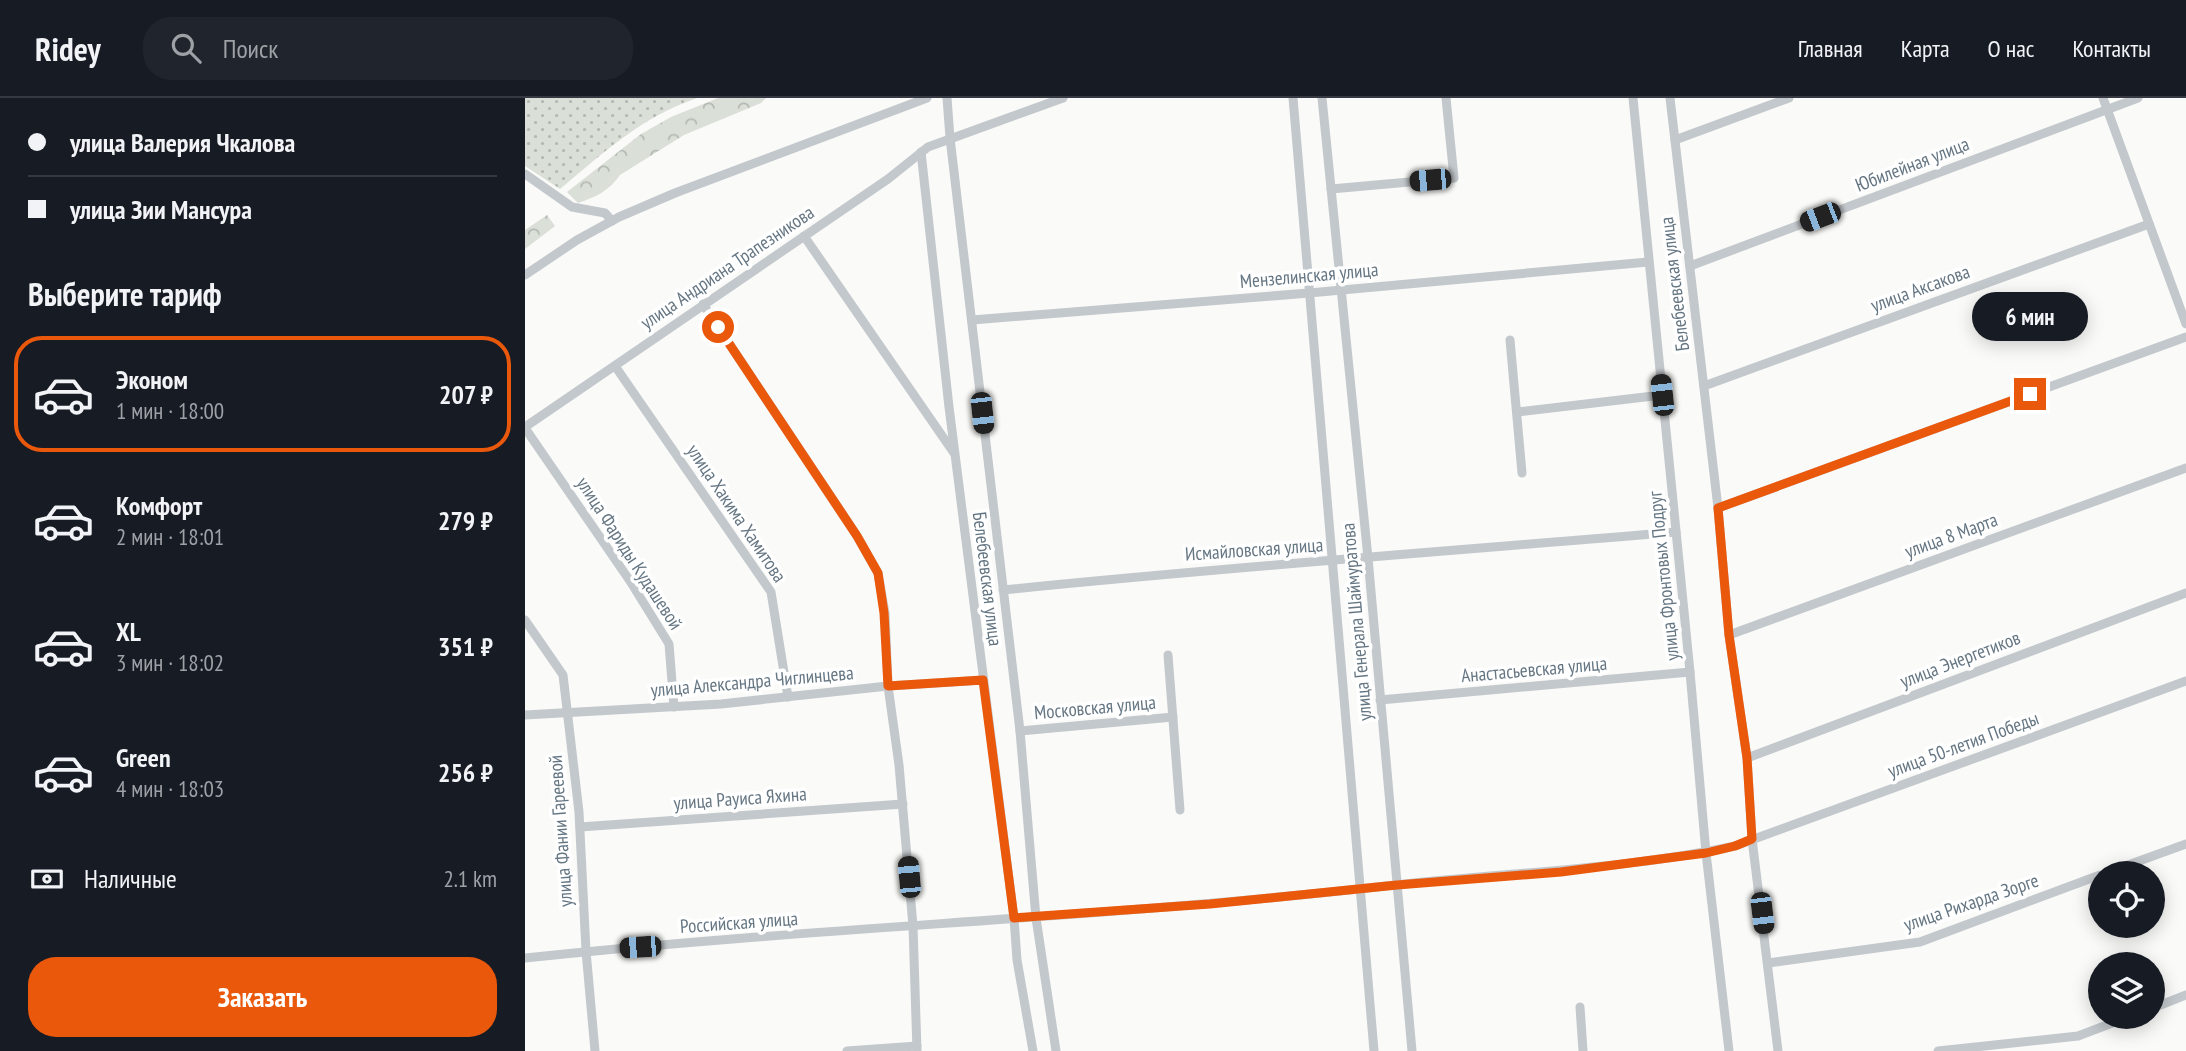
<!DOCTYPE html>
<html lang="ru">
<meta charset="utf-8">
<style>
:root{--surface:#171b24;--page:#20242c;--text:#f1f3f6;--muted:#9ea1a6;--line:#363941;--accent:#ea580c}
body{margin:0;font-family:"PT Sans Narrow",sans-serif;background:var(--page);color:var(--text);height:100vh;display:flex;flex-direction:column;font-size:26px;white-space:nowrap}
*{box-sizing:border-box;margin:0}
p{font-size:23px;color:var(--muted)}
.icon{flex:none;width:38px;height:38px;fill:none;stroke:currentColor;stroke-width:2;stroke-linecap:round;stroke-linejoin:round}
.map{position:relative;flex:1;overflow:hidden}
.panel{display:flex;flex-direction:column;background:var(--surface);width:525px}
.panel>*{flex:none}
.guide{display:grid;align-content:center;height:154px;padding:0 28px;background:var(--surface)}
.tools{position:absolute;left:1563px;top:763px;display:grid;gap:14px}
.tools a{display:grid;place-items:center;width:77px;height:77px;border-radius:50%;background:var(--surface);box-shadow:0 4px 18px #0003;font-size:35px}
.end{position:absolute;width:32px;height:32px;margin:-16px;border:9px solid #ea580c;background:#fff;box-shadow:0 0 0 4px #fff}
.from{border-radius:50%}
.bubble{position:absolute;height:49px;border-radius:24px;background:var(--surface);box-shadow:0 4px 18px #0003;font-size:23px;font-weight:600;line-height:49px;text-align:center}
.car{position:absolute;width:21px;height:42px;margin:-21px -10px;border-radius:9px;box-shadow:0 0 5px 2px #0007;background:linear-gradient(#222 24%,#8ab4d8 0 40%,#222 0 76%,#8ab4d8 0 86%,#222 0)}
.guide b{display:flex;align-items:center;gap:24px;height:66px;font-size:26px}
.guide b+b{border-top:2px solid var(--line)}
.guide i{width:18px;height:18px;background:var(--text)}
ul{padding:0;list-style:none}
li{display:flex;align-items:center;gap:21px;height:116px;margin:0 14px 10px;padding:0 14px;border:4px solid transparent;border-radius:28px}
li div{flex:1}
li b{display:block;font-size:26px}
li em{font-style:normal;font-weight:600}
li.current{border-color:var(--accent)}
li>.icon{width:63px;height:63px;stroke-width:1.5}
h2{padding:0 28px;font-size:32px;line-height:84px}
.pay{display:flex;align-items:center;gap:18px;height:77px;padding:0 28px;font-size:26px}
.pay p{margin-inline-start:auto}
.primary-button{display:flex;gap:14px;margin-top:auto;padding:14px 28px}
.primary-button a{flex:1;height:80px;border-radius:28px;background:var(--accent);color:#fff;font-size:28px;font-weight:600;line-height:80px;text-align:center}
header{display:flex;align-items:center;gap:42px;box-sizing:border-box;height:98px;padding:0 35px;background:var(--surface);border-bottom:2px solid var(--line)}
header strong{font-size:33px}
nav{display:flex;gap:38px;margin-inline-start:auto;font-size:24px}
.search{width:490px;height:63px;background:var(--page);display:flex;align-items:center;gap:18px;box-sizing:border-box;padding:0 24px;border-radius:28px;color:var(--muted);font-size:26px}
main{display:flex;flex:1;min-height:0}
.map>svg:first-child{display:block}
.grass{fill:url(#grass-dots)}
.forest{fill:url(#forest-crowns)}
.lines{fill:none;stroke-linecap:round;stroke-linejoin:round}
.minor{stroke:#c3c8cc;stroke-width:9}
.route{stroke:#ea580c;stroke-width:9}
.labels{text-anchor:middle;stroke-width:7;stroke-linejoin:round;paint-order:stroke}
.street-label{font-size:19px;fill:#657683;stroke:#fff}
</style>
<header>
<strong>Ridey</strong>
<div class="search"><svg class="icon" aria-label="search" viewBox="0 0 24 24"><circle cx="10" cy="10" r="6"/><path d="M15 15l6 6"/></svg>Поиск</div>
<nav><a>Главная</a><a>Карта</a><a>О нас</a><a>Контакты</a></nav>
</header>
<main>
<section class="panel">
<div class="guide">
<b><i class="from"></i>улица Валерия Чкалова</b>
<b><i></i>улица Зии Мансура</b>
</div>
<h2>Выберите тариф</h2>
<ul>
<li class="current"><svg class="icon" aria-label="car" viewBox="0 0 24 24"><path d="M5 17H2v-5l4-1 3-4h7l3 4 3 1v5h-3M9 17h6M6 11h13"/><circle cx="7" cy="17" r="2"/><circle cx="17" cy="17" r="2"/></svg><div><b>Эконом</b><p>1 мин · 18:00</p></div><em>207 ₽</em></li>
<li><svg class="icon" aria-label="car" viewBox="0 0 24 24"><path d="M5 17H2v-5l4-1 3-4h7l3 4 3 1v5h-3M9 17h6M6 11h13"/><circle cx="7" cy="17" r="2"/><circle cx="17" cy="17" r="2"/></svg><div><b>Комфорт</b><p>2 мин · 18:01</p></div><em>279 ₽</em></li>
<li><svg class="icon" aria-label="car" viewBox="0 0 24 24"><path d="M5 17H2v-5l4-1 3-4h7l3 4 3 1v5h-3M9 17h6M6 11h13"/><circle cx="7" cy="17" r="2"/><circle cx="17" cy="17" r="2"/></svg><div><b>XL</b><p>3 мин · 18:02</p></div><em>351 ₽</em></li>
<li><svg class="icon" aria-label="car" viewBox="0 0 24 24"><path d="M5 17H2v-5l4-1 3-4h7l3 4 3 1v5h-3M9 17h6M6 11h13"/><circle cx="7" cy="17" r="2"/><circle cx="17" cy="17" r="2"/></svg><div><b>Green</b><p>4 мин · 18:03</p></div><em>256 ₽</em></li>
</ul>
<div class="pay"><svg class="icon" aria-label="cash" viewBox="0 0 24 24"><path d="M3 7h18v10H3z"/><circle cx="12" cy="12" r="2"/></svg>Наличные<p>2.1 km</p></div>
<div class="primary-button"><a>Заказать</a></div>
</section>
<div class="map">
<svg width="1661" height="953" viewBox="0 0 1661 953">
<defs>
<pattern id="grass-dots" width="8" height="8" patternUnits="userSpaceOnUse" patternTransform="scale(1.75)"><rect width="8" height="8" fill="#dadfd7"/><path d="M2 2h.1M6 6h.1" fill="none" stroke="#b4b9b4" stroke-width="1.8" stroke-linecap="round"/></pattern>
<pattern id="forest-crowns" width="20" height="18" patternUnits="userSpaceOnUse" patternTransform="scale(1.75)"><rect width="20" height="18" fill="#dadfd7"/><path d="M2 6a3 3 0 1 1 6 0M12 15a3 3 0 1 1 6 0" fill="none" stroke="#b4b9b4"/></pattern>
</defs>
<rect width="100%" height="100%" fill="#fafaf8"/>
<path class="grass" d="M 0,0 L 172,0 C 115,20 81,53 35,91 L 0,68 Z"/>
<g class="forest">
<path d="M 193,0 L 241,0 L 236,5 L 159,37 L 95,77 C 84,93 71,99 53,105 L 42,94 L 116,36 L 146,19 Z"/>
<polygon points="22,117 30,128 0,151 0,132"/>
</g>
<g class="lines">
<g class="minor">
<polyline points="422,0 425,40 495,633 511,820 531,953"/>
<polyline points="768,0 849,953"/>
<polyline points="797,0 843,460 887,953"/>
<polyline points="1108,0 1165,574 1181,755 1204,953"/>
<polyline points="1145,0 1193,410 1204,537 1222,660 1227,741 1253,953"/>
<polyline points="1578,0 1661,226"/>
<polyline points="1150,42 1264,0"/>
<polyline points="396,54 424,309 489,820 492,862 508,953"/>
<polyline points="0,76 47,109 80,115 87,123"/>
<polyline points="806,91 929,80 921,0"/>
<polyline points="279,138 429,355"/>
<polyline points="1165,168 1613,0"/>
<polyline points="0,177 52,142 94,119 150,95 402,0"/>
<polyline points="178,206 332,438 353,475 360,515 363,588 374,667 388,828 392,953"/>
<polyline points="447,222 784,195 1123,164"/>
<polyline points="985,242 997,375"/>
<polyline points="90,268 246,494 263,599"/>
<polyline points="1179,288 1624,126"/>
<polyline points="992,314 1137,297"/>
<polyline points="0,329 363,81 403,49 538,0"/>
<polyline points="0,330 105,483 144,546 149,609"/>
<polyline points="1193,410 1661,239"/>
<path d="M 478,492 C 702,469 926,453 1151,434"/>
<polyline points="0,522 38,577 54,714 61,853 70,953"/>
<polyline points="1204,537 1661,370"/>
<polyline points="643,557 655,712"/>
<polyline points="855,602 1165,574"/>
<polyline points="0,617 196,606 363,588 458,582"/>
<polyline points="495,633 648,619"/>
<polyline points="1222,660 1661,495"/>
<polyline points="55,729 378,706"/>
<polyline points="1581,775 1661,746"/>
<path d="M 0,860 C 290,829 581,820 870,787 C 983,774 1098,772 1210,748 L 1661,583"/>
<polyline points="1243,865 1395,844 1575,777"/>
<polyline points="1055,909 1058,953"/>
<polyline points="1628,910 1661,897"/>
<polyline points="322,953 392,948"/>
<polyline points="1413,953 1553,938 1603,919"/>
</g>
</g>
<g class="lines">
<polyline class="route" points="193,229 332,438 353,475 359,515 363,588 458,582 489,820 685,806 872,787 1036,774 1181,755 1210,748 1227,741 1222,660 1204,537 1193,410 1505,296"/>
</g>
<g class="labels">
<g class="street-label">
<text transform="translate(1387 66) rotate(-21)" y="7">Юбилейная улица</text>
<text transform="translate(202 169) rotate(-34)" y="7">улица Андриана Трапезникова</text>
<text transform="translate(784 177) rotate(-5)" y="7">Мензелинская улица</text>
<text transform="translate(1149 186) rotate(-97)" y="7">Белебеевская улица</text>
<text transform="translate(1395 190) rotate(-20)" y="7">улица Аксакова</text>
<text transform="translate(212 415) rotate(56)" y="7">улица Хакима Хамитова</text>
<text transform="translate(1426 437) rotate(-20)" y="7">улица 8 Марта</text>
<text transform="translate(729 451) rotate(-4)" y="7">Исмайловская улица</text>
<text transform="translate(105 455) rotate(57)" y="7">улица Фариды Кудашевой</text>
<text transform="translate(1138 478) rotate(-96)" y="7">улица Фронтовых Подруг</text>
<text transform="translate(463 481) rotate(83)" y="7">Белебеевская улица</text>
<text transform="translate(831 524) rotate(-95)" y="7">улица Генерала Шаймуратова</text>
<text transform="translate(1435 561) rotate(-21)" y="7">улица Энергетиков</text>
<text transform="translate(1009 571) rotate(-5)" y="7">Анастасьевская улица</text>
<text transform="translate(227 583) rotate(-5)" y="7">улица Александра Чиглинцева</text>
<text transform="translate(570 609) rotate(-5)" y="7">Московская улица</text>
<text transform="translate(1438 646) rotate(-20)" y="7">улица 50-летия Победы</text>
<text transform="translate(215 700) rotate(-4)" y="7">улица Рауиса Яхина</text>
<text transform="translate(35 733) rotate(-94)" y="7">улица Фании Гареевой</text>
<text transform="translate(1446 804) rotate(-19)" y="7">улица Рихарда Зорге</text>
<text transform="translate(214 824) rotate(-4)" y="7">Российская улица</text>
</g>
</g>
</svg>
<div class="tools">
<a><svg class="icon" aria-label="locate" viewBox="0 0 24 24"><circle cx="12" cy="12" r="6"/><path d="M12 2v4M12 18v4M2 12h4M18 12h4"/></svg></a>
<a><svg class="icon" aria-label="layers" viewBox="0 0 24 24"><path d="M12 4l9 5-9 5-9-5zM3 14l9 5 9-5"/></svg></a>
</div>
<i class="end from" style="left:193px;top:229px"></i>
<i class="end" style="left:1505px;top:296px"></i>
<div class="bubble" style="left:1447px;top:194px;width:116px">6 мин</div>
<i class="car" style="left:905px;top:82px;rotate:265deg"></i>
<i class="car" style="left:1295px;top:119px;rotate:249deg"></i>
<i class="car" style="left:1137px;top:297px;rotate:354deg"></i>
<i class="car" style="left:457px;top:315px;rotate:174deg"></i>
<i class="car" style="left:384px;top:779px;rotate:355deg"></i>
<i class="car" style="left:1237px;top:815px;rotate:173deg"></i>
<i class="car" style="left:115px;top:849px;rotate:266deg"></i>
</div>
</main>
